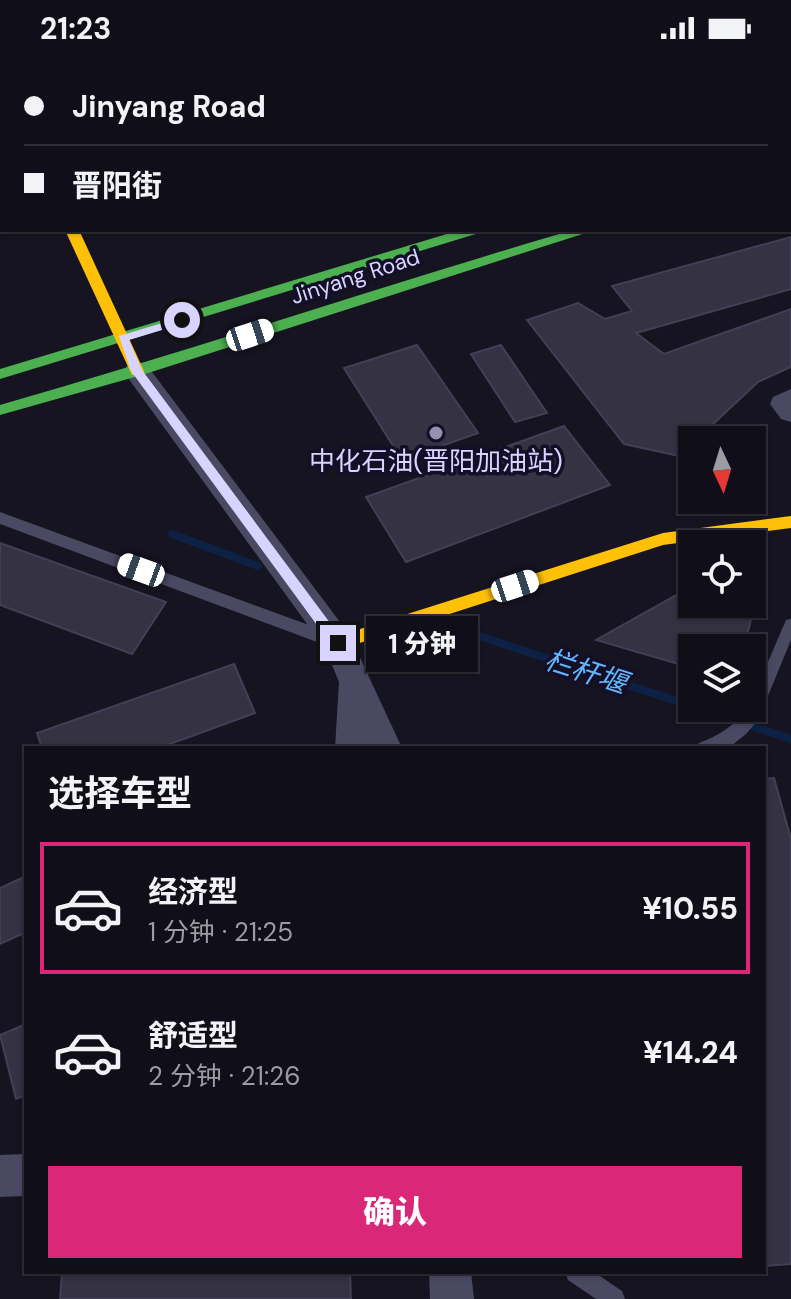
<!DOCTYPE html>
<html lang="zh">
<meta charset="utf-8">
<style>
:root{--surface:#100f19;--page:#191822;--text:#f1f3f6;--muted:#9c9ca2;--line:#302f38;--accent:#db2777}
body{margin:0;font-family:"DM Sans","Noto Sans SC",sans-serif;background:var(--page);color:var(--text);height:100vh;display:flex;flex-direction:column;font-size:30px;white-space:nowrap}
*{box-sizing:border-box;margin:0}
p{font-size:26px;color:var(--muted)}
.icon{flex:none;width:44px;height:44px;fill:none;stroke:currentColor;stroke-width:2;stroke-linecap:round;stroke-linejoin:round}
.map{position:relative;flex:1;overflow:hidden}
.sheet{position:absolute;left:24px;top:690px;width:742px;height:528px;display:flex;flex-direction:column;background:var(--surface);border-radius:0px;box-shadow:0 2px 6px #0004,0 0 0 2px var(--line)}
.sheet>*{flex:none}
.guide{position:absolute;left:0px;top:0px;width:792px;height:176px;box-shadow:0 2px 6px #0004,0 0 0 2px var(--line);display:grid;align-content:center;height:176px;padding:0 24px;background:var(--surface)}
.needle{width:52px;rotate:176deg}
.buttons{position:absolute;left:678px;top:370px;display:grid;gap:16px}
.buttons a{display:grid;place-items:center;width:88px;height:88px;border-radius:0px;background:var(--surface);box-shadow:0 2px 6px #0004,0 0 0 2px var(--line);font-size:40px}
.end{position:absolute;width:36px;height:36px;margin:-18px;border:10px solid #d9d4ff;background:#111;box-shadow:0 0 0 4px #111}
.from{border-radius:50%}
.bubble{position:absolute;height:56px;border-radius:0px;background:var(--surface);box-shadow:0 2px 6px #0004,0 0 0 2px var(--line);font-size:26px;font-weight:800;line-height:56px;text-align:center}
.car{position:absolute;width:24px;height:48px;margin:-24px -12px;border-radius:10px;box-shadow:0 0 6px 2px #0007;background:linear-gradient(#fff 24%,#345 0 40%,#fff 0 76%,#345 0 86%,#fff 0)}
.guide b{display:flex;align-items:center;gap:28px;height:76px;font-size:30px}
.guide b+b{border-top:2px solid var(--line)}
.guide i{width:20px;height:20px;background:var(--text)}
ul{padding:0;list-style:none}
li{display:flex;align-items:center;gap:24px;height:132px;margin:0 16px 12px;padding:0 8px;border:4px solid transparent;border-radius:0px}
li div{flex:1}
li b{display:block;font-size:30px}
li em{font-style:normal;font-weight:800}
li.on{border-color:var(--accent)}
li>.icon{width:72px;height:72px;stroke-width:1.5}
h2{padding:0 24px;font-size:36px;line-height:96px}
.cta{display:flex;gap:16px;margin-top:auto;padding:16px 24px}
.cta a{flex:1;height:92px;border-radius:0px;background:var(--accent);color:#fff;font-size:32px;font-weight:800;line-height:92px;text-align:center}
.status{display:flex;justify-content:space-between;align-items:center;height:56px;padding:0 40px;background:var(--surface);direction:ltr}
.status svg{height:22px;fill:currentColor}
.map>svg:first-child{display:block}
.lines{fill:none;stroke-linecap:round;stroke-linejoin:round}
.stream{stroke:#0d2144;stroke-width:8}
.building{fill:#343243;stroke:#433f54;stroke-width:2}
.lane{fill:#4a4962;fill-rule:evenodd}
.street{fill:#4a4962;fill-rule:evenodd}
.fast{fill:#4caf50;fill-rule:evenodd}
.slow{fill:#ffc107;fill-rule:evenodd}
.route{fill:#d9d4ff}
.poi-dot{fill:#9591b1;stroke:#130f26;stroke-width:3}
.labels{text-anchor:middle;stroke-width:7;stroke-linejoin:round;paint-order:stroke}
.far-street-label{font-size:22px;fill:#d9d4ff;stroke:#130f26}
.poi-label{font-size:26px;fill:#d9d4ff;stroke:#130f26}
.water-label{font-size:28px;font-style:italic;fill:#62b6ff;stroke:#130f26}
</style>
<div class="status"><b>21:23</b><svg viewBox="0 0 49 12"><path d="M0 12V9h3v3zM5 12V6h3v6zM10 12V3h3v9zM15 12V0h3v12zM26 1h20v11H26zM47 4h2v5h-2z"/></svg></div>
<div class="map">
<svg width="791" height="1243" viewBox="0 0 791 1243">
<rect width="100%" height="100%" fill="#161421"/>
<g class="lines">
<g class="stream">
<polyline points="172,478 258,510"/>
<polyline points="479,580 692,650"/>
<polyline points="697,652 791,683"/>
</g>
</g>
<g class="building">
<polygon points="90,0 274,0 276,2 91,2"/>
<polygon points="389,0 562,0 564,2 386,2"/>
<polygon points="674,0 791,0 791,8 790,2"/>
<polygon points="791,181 791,233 636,277 664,298 791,253 791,311 758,326 696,384 692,384 679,400 624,388 527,264 578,247 605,263 632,255 612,230"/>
<polygon points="417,289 478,377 402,404 344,312"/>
<polygon points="501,289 547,357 515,366 471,298"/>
<polygon points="564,370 610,429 406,506 366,441"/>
<polygon points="0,487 166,546 132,598 0,549"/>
<polygon points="687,533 692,534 692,548 742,548 754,551 744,592 692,592 692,612 596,584"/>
<polygon points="234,608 255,657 159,692 42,692 37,677"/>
<polygon points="774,722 791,783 791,1208 764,1210 764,723"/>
<polygon points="26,820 26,876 0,888 0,832"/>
<polygon points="26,968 26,1039 16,1043 0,979"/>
<polygon points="62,1216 350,1216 351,1243 60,1243"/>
</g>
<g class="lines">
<g class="lane">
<polygon points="0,456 339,580 341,585 339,590 333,592 0,468"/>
<path d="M 791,563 L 791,584 L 758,664 L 746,678 L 731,690 L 697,692 L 699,687 C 720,679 734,670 747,652 L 752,652 L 752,643 L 786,564 Z"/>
<polygon points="565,1216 594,1216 622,1235 625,1243 596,1243 568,1224"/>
</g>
<g class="street">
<polygon points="579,0 600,0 601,2 580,2"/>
<polygon points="137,306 146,308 349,578 402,692 335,692 339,626 326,594 128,322 124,315 128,308"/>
<polygon points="791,333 791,366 781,363 770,348 773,341"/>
<polygon points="26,1098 26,1140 0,1141 0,1099"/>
<polygon points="429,1216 471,1216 474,1243 430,1243"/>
</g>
<g class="fast">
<polygon points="0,15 2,16 2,27 0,26"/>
<rect x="790" y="46" width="1" height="8"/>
<rect x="790" y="74" width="1" height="8"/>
<polygon points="791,110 791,119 790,119 790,110"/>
<polygon points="460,174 481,174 479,177 0,323 0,313"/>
<path d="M 573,174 L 595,174 L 142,319 L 0,359 L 0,349 C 192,294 382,230 573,174 Z"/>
</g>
<g class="slow">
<rect x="790" y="132" width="1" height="8"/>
<polygon points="65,174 79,174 144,315 142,319 132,319 130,315"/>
<polygon points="791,460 791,472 663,489 338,594 332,592 329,587 332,582 338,580 663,477"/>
</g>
</g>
<polygon class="route" points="182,261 187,264 185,267 129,284 142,314 342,583 342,591 333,591 131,315 119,280"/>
<circle class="poi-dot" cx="436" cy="377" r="8"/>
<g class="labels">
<g class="far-street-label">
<text transform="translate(355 220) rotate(-18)" y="8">Jinyang Road</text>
</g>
<g class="poi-label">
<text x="436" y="414">中化石油(晋阳加油站)</text>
</g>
<g class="water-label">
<text transform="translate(586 615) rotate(18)" y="10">栏杆堰</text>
</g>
</g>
</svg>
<div class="buttons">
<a><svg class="needle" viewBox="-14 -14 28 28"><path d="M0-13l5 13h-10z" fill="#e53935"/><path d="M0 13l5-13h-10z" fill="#9c9ca2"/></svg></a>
<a><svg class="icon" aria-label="locate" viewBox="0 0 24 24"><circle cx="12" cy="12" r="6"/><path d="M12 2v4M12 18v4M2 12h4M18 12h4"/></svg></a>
<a><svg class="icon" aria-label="layers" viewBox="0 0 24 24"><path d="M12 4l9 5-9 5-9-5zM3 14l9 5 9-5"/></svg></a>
</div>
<i class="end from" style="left:182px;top:264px"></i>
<i class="end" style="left:338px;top:587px"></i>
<div class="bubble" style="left:366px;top:560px;width:112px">1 分钟</div>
<i class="car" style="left:250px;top:279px;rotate:72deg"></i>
<i class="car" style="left:141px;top:514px;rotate:290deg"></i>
<i class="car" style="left:515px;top:530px;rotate:72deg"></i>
<div class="guide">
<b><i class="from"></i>Jinyang Road</b>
<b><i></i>晋阳街</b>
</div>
<section class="sheet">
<h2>选择车型</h2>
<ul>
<li class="on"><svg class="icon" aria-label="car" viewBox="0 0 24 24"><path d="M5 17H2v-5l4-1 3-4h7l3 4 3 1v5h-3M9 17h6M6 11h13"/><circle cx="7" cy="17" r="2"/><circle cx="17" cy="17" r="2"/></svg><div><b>经济型</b><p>1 分钟 · 21:25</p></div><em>¥10.55</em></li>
<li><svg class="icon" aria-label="car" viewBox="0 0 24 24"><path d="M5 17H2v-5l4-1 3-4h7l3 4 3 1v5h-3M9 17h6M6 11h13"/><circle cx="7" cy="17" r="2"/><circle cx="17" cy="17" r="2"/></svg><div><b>舒适型</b><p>2 分钟 · 21:26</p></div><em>¥14.24</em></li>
</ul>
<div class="cta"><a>确认</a></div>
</section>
</div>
